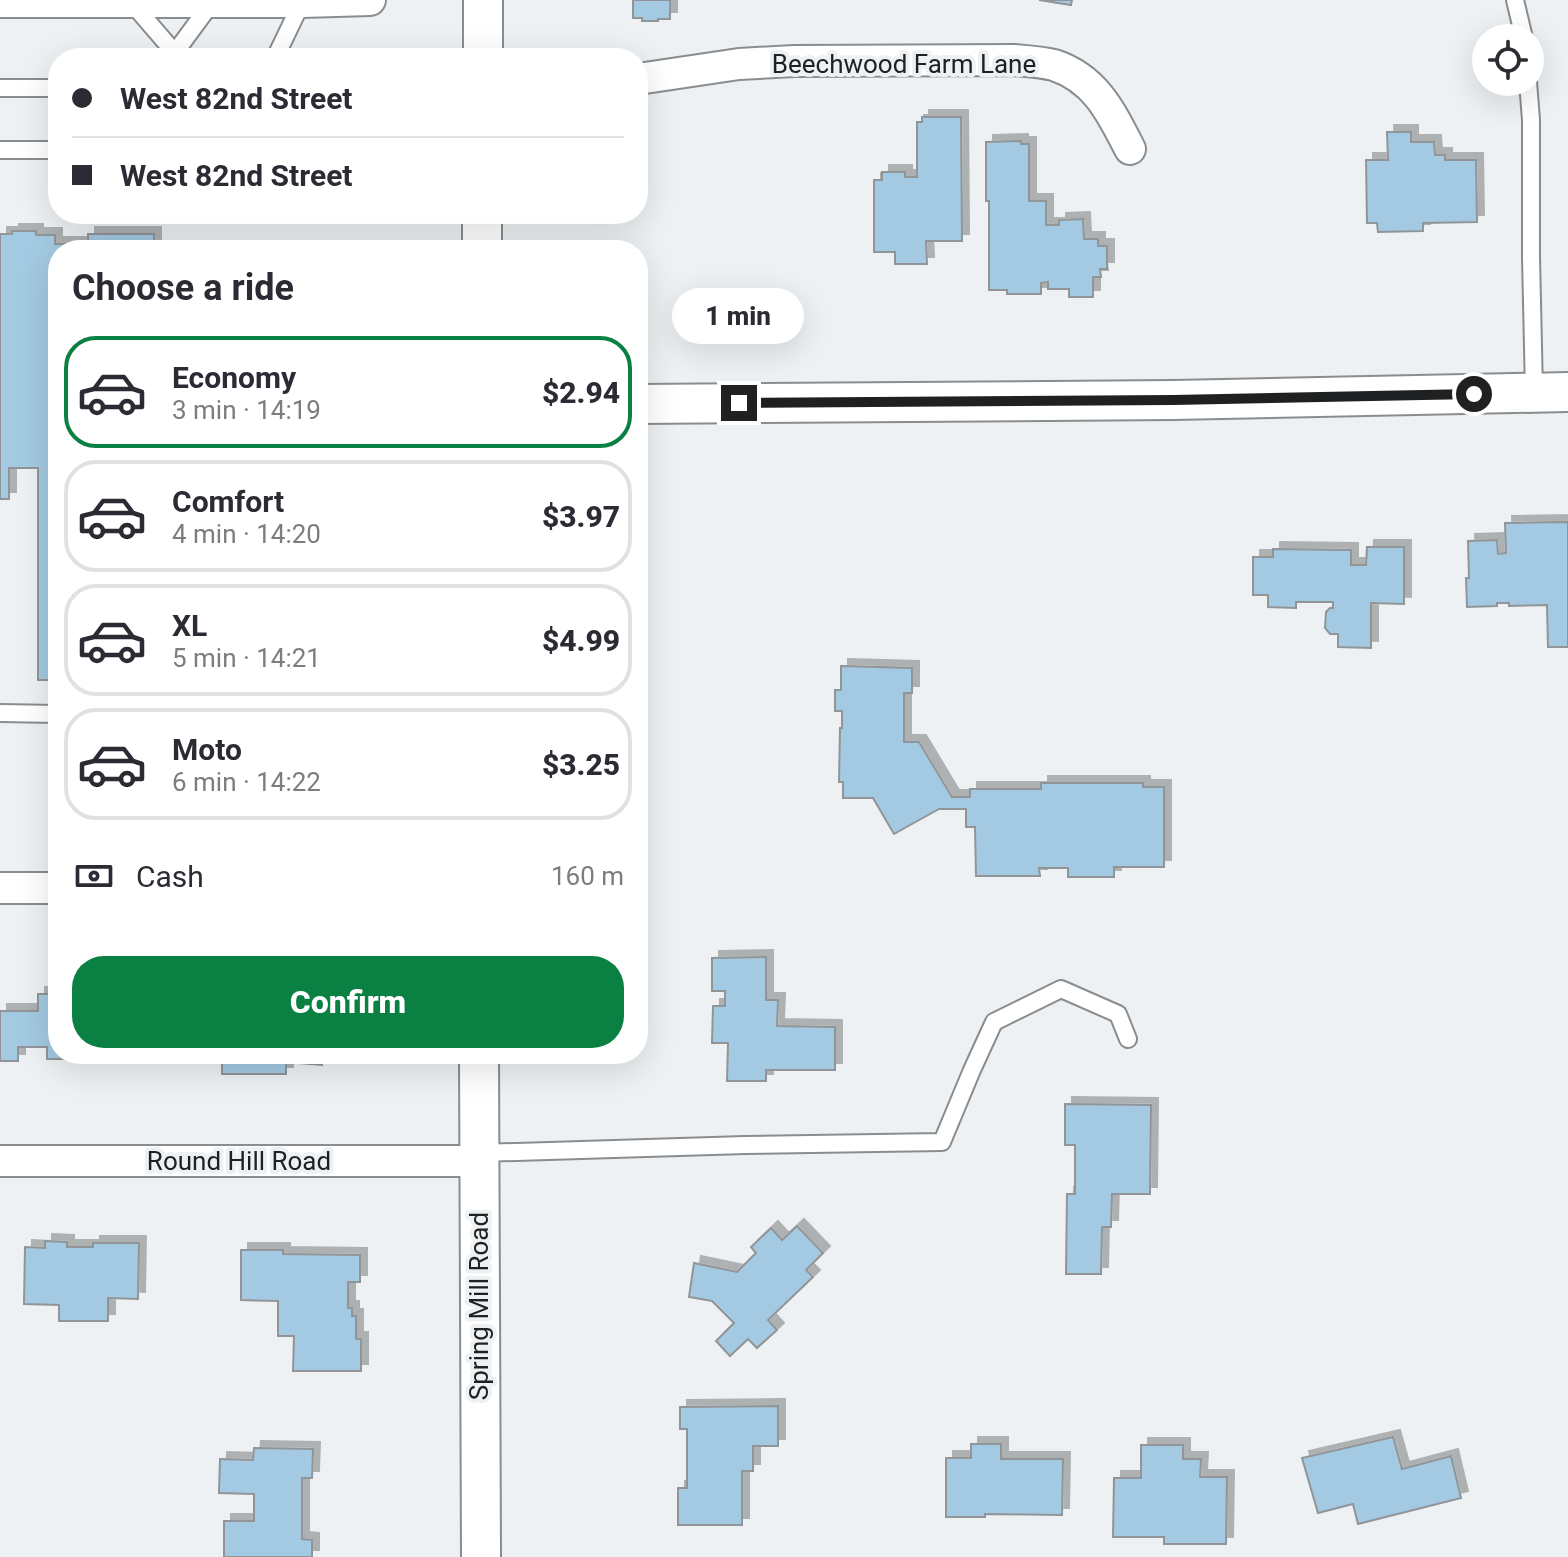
<!DOCTYPE html>
<meta charset="utf-8">
<style>
:root{--surface:#fff;--page:#f2f2f3;--text:#2b2b33;--muted:#7c7c81;--line:#e1e1e2;--accent:#0b8043}
body{margin:0;font-family:Roboto,sans-serif;background:var(--page);color:var(--text);height:100vh;display:flex;flex-direction:column;font-size:30px;white-space:nowrap}
*{box-sizing:border-box;margin:0}
p{font-size:26px;color:var(--muted)}
.icon{flex:none;width:44px;height:44px;fill:none;stroke:currentColor;stroke-width:2;stroke-linecap:round;stroke-linejoin:round}
.map{position:relative;flex:1;overflow:hidden}
.panel{position:absolute;left:48px;top:240px;width:600px;height:824px;display:flex;flex-direction:column;background:var(--surface);border-radius:32px;box-shadow:0 8px 32px #0002}
.panel>*{flex:none}
.banner{position:absolute;left:48px;top:48px;width:600px;height:176px;border-radius:32px;box-shadow:0 8px 32px #0002;display:grid;align-content:center;height:176px;padding:0 24px;background:var(--surface)}
.buttons{position:absolute;left:1472px;top:24px;display:grid;gap:16px}
.buttons a{display:grid;place-items:center;width:72px;height:72px;border-radius:50%;background:var(--surface);box-shadow:0 8px 32px #0002;font-size:40px}
.end{position:absolute;width:36px;height:36px;margin:-18px;border:10px solid #1f2021;background:#fff;box-shadow:0 0 0 4px #fff}
.from{border-radius:50%}
.bubble{position:absolute;height:56px;border-radius:28px;background:var(--surface);box-shadow:0 8px 32px #0002;font-size:26px;font-weight:800;line-height:56px;text-align:center}
.banner b{display:flex;align-items:center;gap:28px;height:76px;font-size:30px}
.banner b+b{border-top:2px solid var(--line)}
.banner i{width:20px;height:20px;background:var(--text)}
ul{padding:0;list-style:none}
li{display:flex;align-items:center;gap:24px;height:112px;margin:0 16px 12px;padding:0 8px;border:4px solid var(--line);border-radius:32px}
li div{flex:1}
li b{display:block;font-size:30px}
li em{font-style:normal;font-weight:800}
li.selected{border-color:var(--accent)}
li>.icon{width:72px;height:72px;stroke-width:1.5}
h2{padding:0 24px;font-size:36px;line-height:96px}
.pay{display:flex;align-items:center;gap:20px;height:88px;padding:0 24px;font-size:30px}
.pay p{margin-inline-start:auto}
.button{display:flex;gap:16px;margin-top:auto;padding:16px 24px}
.button a{flex:1;height:92px;border-radius:32px;background:var(--accent);color:#fff;font-size:32px;font-weight:800;line-height:92px;text-align:center}
.map>svg:first-child{display:block}
.building{fill:#a3cae2;stroke:#929597;stroke-width:2;filter:url(#shadow)}
.lines{fill:none;stroke-linecap:round;stroke-linejoin:round}
.service-casing{stroke:#8a8d8f;stroke-width:20}
.minor-casing{stroke:#8a8d8f;stroke-width:34}
.tertiary-casing{stroke:#8a8d8f;stroke-width:42}
.service{stroke:#fff;stroke-width:16}
.minor{stroke:#fff;stroke-width:30}
.tertiary{stroke:#fff;stroke-width:38}
.route{stroke:#1f2021;stroke-width:10}
.labels{text-anchor:middle;stroke-width:8;stroke-linejoin:round;paint-order:stroke}
.street-label{font-size:26px;fill:#1f2021;stroke:#edf1f3}
</style>
<div class="map">
<svg width="1568" height="1557" viewBox="0 0 1568 1557">
<defs>
<filter id="shadow"><feDropShadow dx="7" dy="-7" stdDeviation="0" flood-color="#0004"/></filter>
</defs>
<rect width="100%" height="100%" fill="#edf1f3"/>
<g class="building">
<polygon points="633,0 670,0 670,19 658,19 658,21 642,21 642,18 633,18"/>
<polygon points="1039,0 1072,0 1071,5"/>
<polygon points="922,117 961,117 962,241 926,241 927,264 895,264 895,252 874,252 874,180 882,180 882,172 905,172 905,177 917,177 917,122 922,122"/>
<polygon points="1387,132 1411,132 1411,142 1434,142 1435,155 1445,155 1445,160 1476,160 1477,222 1423,223 1423,231 1378,232 1377,223 1367,223 1366,160 1388,160"/>
<polygon points="1021,141 1021,144 1029,144 1029,201 1046,201 1046,225 1059,225 1059,220 1083,219 1084,239 1098,239 1098,246 1107,246 1107,269 1100,269 1101,277 1093,277 1093,297 1069,297 1069,289 1048,289 1048,282 1041,283 1041,294 1007,294 1007,290 989,290 989,201 986,201 986,142"/>
<polygon points="12,231 36,231 36,235 55,235 55,244 88,244 88,234 154,234 154,250 58,250 58,680 38,680 38,468 9,468 9,499 0,499 0,234 12,234"/>
<polygon points="1568,522 1568,647 1548,647 1547,605 1509,606 1509,603 1497,603 1497,606 1467,607 1466,578 1469,578 1468,541 1497,540 1498,554 1506,553 1505,523"/>
<polygon points="1367,547 1404,547 1404,604 1371,603 1371,648 1338,647 1338,634 1330,634 1325,628 1326,612 1330,608 1333,608 1333,602 1296,602 1296,608 1268,607 1268,595 1253,595 1253,557 1273,557 1273,549 1351,550 1351,565 1366,565"/>
<polygon points="841,666 912,668 912,693 904,693 904,742 919,742 952,797 970,797 970,789 1041,789 1041,783 1143,783 1143,787 1164,787 1164,867 1114,867 1114,877 1068,877 1068,868 1039,868 1040,876 976,876 975,827 966,827 966,809 939,809 894,834 873,798 843,798 843,782 839,782 840,728 842,728 842,711 835,711 835,690 841,690"/>
<polygon points="766,957 766,1000 778,1000 777,1026 835,1027 835,1070 766,1070 766,1081 727,1081 728,1043 712,1043 713,1006 725,1006 725,991 712,991 712,958"/>
<polygon points="38,994 58,994 58,1054 84,1054 84,1059 47,1059 47,1047 18,1047 18,1061 0,1061 0,1011 38,1011"/>
<polygon points="222,1054 352,1054 352,1062 322,1062 322,1065 286,1062 286,1074 222,1074"/>
<polygon points="1065,1104 1151,1105 1150,1194 1112,1194 1111,1227 1102,1227 1101,1274 1066,1274 1067,1194 1075,1194 1075,1145 1065,1145"/>
<polygon points="797,1226 823,1253 806,1270 813,1277 768,1320 777,1330 757,1348 748,1339 730,1356 716,1341 734,1323 712,1301 689,1297 694,1263 737,1272 756,1253 751,1247 771,1228 782,1240"/>
<polygon points="45,1241 67,1242 67,1247 93,1247 93,1243 139,1243 138,1299 108,1298 108,1321 59,1321 59,1305 24,1304 25,1247 45,1248"/>
<polygon points="241,1250 283,1250 283,1254 360,1255 360,1282 348,1282 348,1308 352,1308 352,1316 356,1316 356,1339 361,1339 361,1371 293,1371 294,1336 278,1336 278,1301 241,1300"/>
<polygon points="778,1406 778,1446 753,1446 753,1471 742,1471 742,1525 678,1525 678,1488 687,1488 687,1429 680,1429 680,1407"/>
<polygon points="1393,1437 1402,1469 1451,1456 1461,1498 1358,1524 1353,1504 1318,1513 1302,1458"/>
<polygon points="971,1444 1001,1444 1001,1459 1063,1459 1062,1515 985,1514 985,1517 946,1517 946,1458 971,1458"/>
<polygon points="1141,1445 1183,1445 1183,1459 1201,1459 1200,1477 1227,1477 1226,1544 1164,1544 1164,1537 1113,1537 1114,1478 1141,1478"/>
<polygon points="254,1448 313,1449 312,1478 302,1478 302,1539 312,1540 312,1557 224,1557 224,1521 254,1521 254,1494 219,1493 220,1459 253,1460"/>
</g>
<g class="lines">
<g class="service-casing">
<g id="service">
<polyline points="1515,0 1524,38"/>
<polyline points="131,2 174,52"/>
<polyline points="171,58 213,1"/>
<polyline points="275,58 302,2"/>
<polyline points="1528,82 1531,120 1531,257 1534,392"/>
<polyline points="0,88 58,88"/>
<polyline points="0,150 58,150"/>
<polyline points="0,713 58,714"/>
<polyline points="480,1153 745,1145 942,1142 972,1070 994,1022 1061,989 1118,1014 1128,1039"/>
</g>
</g>
<g class="minor-casing">
<g id="minor">
<polyline points="0,2 302,2 370,0"/>
<path d="M 638,79 L 739,64 L 794,61 L 1015,60 C 1028,61 1042,62 1054,65 C 1096,79 1111,112 1130,149"/>
<polyline points="0,888 58,888"/>
<polyline points="0,1161 478,1161"/>
</g>
</g>
<g class="tertiary-casing">
<g id="tertiary">
<polyline points="483,58 483,0"/>
<polyline points="482,250 482,214"/>
<polyline points="638,404 1173,400 1568,392"/>
<polyline points="479,1054 481,1557"/>
</g>
</g>
<use href="#service" class="service"/>
<use href="#minor" class="minor"/>
<use href="#tertiary" class="tertiary"/>
</g>
<g class="lines">
<polyline class="route" points="739,403 1173,400 1474,394"/>
</g>
<g class="labels">
<g class="street-label">
<text x="904" y="73">Beechwood Farm Lane</text>
<text x="239" y="1170">Round Hill Road</text>
<text transform="translate(479 1306) rotate(-90)" y="9">Spring Mill Road</text>
</g>
</g>
</svg>
<div class="buttons">
<a><svg class="icon" aria-label="locate" viewBox="0 0 24 24"><circle cx="12" cy="12" r="6"/><path d="M12 2v4M12 18v4M2 12h4M18 12h4"/></svg></a>
</div>
<i class="end from" style="left:1474px;top:394px"></i>
<i class="end" style="left:739px;top:403px"></i>
<div class="bubble" style="left:672px;top:288px;width:132px">1 min</div>
<div class="banner">
<b><i class="from"></i>West 82nd Street</b>
<b><i></i>West 82nd Street</b>
</div>
<section class="panel">
<h2>Choose a ride</h2>
<ul>
<li class="selected"><svg class="icon" aria-label="car" viewBox="0 0 24 24"><path d="M5 17H2v-5l4-1 3-4h7l3 4 3 1v5h-3M9 17h6M6 11h13"/><circle cx="7" cy="17" r="2"/><circle cx="17" cy="17" r="2"/></svg><div><b>Economy</b><p>3 min · 14:19</p></div><em>$2.94</em></li>
<li><svg class="icon" aria-label="car" viewBox="0 0 24 24"><path d="M5 17H2v-5l4-1 3-4h7l3 4 3 1v5h-3M9 17h6M6 11h13"/><circle cx="7" cy="17" r="2"/><circle cx="17" cy="17" r="2"/></svg><div><b>Comfort</b><p>4 min · 14:20</p></div><em>$3.97</em></li>
<li><svg class="icon" aria-label="car" viewBox="0 0 24 24"><path d="M5 17H2v-5l4-1 3-4h7l3 4 3 1v5h-3M9 17h6M6 11h13"/><circle cx="7" cy="17" r="2"/><circle cx="17" cy="17" r="2"/></svg><div><b>XL</b><p>5 min · 14:21</p></div><em>$4.99</em></li>
<li><svg class="icon" aria-label="car" viewBox="0 0 24 24"><path d="M5 17H2v-5l4-1 3-4h7l3 4 3 1v5h-3M9 17h6M6 11h13"/><circle cx="7" cy="17" r="2"/><circle cx="17" cy="17" r="2"/></svg><div><b>Moto</b><p>6 min · 14:22</p></div><em>$3.25</em></li>
</ul>
<div class="pay"><svg class="icon" aria-label="cash" viewBox="0 0 24 24"><path d="M3 7h18v10H3z"/><circle cx="12" cy="12" r="2"/></svg>Cash<p>160 m</p></div>
<div class="button"><a>Confirm</a></div>
</section>
</div>
